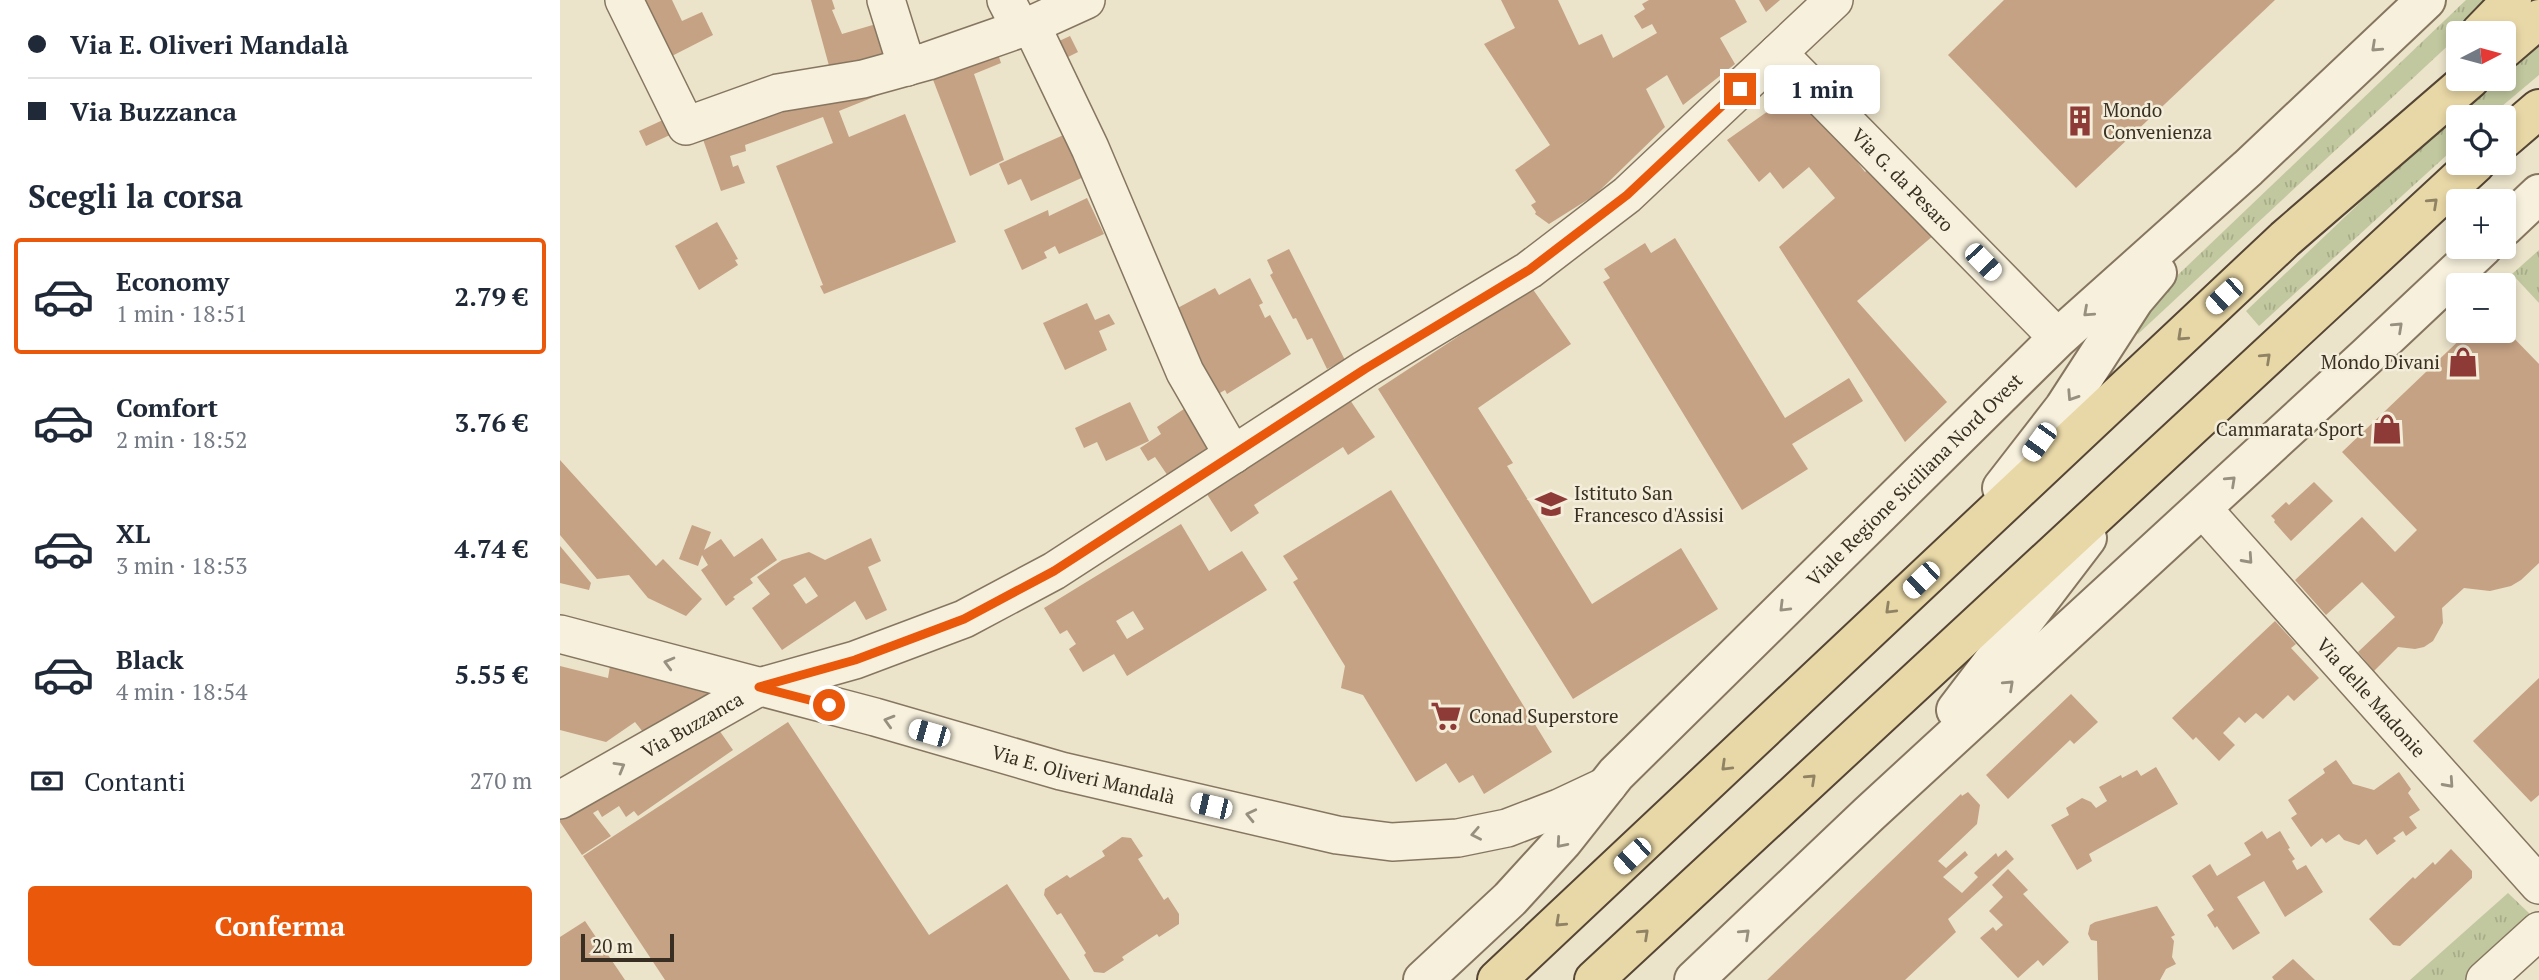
<!DOCTYPE html>
<html lang="it">
<meta charset="utf-8">
<style>
:root{--surface:#fff;--page:#f2f2f3;--text:#1f2937;--muted:#747a83;--line:#e0e1e3;--accent:#ea580c}
body{margin:0;font-family:"PT Serif",serif;background:var(--page);color:var(--text);height:100vh;display:flex;flex-direction:column;font-size:26px;white-space:nowrap}
*{box-sizing:border-box;margin:0}
p{font-size:23px;color:var(--muted)}
.icon{flex:none;width:38px;height:38px;fill:none;stroke:currentColor;stroke-width:2;stroke-linecap:round;stroke-linejoin:round}
.map{position:relative;flex:1;overflow:hidden}
.side{display:flex;flex-direction:column;background:var(--surface);width:560px}
.side>*{flex:none}
.top-card{display:grid;align-content:center;height:154px;padding:0 28px;background:var(--surface)}
.needle{width:46px;rotate:84deg}
.fabs{position:absolute;left:1886px;top:21px;display:grid;gap:14px}
.fabs a{display:grid;place-items:center;width:70px;height:70px;border-radius:7px;background:var(--surface);box-shadow:0 4px 10px #0003;font-size:35px}
.scale{position:absolute;left:21px;bottom:18px;width:93px;box-sizing:border-box;padding-left:7px;border:4px solid #382e22;border-top:0;font-size:19px;line-height:24px;white-space:nowrap;color:#382e22;-webkit-text-stroke:5px #f3edd9;paint-order:stroke}
.end{position:absolute;width:32px;height:32px;margin:-16px;border:9px solid #ea580c;background:#fff;box-shadow:0 0 0 4px #fff}
.from{border-radius:50%}
.bubble{position:absolute;height:49px;border-radius:7px;background:var(--surface);box-shadow:0 4px 10px #0003;font-size:23px;font-weight:800;line-height:49px;text-align:center}
.car{position:absolute;width:21px;height:42px;margin:-21px -10px;border-radius:9px;box-shadow:0 0 5px 2px #0007;background:linear-gradient(#fff 24%,#345 0 40%,#fff 0 76%,#345 0 86%,#fff 0)}
.top-card b{display:flex;align-items:center;gap:24px;height:66px;font-size:26px}
.top-card b+b{border-top:2px solid var(--line)}
.top-card i{width:18px;height:18px;background:var(--text)}
ul{padding:0;list-style:none}
li{display:flex;align-items:center;gap:21px;height:116px;margin:0 14px 10px;padding:0 14px;border:4px solid transparent;border-radius:7px}
li div{flex:1}
li b{display:block;font-size:26px}
li em{font-style:normal;font-weight:800}
li.active{border-color:var(--accent)}
li>.icon{width:63px;height:63px;stroke-width:1.5}
h2{padding:0 28px;font-size:32px;line-height:84px}
.pay{display:flex;align-items:center;gap:18px;height:77px;padding:0 28px;font-size:26px}
.pay p{margin-inline-start:auto}
.primary-button{display:flex;gap:14px;margin-top:auto;padding:14px 28px}
.primary-button a{flex:1;height:80px;border-radius:7px;background:var(--accent);color:#fff;font-size:28px;font-weight:800;line-height:80px;text-align:center}
main{display:flex;flex:1;min-height:0}
.map>svg:first-child{display:block}
.grass{fill:url(#grass-tufts)}
.building{fill:#c5a284;fill-rule:evenodd}
.lines{fill:none;stroke-linecap:round;stroke-linejoin:round}
.minor-casing{stroke:#867660;stroke-width:40}
.tertiary-casing{stroke:#867660;stroke-width:42}
.primary-casing{stroke:#544534;stroke-width:42}
.minor{stroke:#f6f0dd;stroke-width:37}
.tertiary{stroke:#f6f0dd;stroke-width:38}
.primary{stroke:#e9d8a7;stroke-width:38}
.oneway{stroke:#978f80}
.oneway2{stroke:#908364}
.route{stroke:#ea580c;stroke-width:9}
.labels{text-anchor:middle;stroke-width:5;stroke-linejoin:round;paint-order:stroke}
.poi-label{font-size:19px;fill:#382e22;stroke:#f3edd9;text-anchor:start}
.street-label{font-size:19px;fill:#382e22;stroke:#f3edd9}
</style>
<main>
<section class="side">
<div class="top-card">
<b><i class="from"></i>Via E. Oliveri Mandalà</b>
<b><i></i>Via Buzzanca</b>
</div>
<h2>Scegli la corsa</h2>
<ul>
<li class="active"><svg class="icon" aria-label="car" viewBox="0 0 24 24"><path d="M5 17H2v-5l4-1 3-4h7l3 4 3 1v5h-3M9 17h6M6 11h13"/><circle cx="7" cy="17" r="2"/><circle cx="17" cy="17" r="2"/></svg><div><b>Economy</b><p>1 min · 18:51</p></div><em>2.79 €</em></li>
<li><svg class="icon" aria-label="car" viewBox="0 0 24 24"><path d="M5 17H2v-5l4-1 3-4h7l3 4 3 1v5h-3M9 17h6M6 11h13"/><circle cx="7" cy="17" r="2"/><circle cx="17" cy="17" r="2"/></svg><div><b>Comfort</b><p>2 min · 18:52</p></div><em>3.76 €</em></li>
<li><svg class="icon" aria-label="car" viewBox="0 0 24 24"><path d="M5 17H2v-5l4-1 3-4h7l3 4 3 1v5h-3M9 17h6M6 11h13"/><circle cx="7" cy="17" r="2"/><circle cx="17" cy="17" r="2"/></svg><div><b>XL</b><p>3 min · 18:53</p></div><em>4.74 €</em></li>
<li><svg class="icon" aria-label="car" viewBox="0 0 24 24"><path d="M5 17H2v-5l4-1 3-4h7l3 4 3 1v5h-3M9 17h6M6 11h13"/><circle cx="7" cy="17" r="2"/><circle cx="17" cy="17" r="2"/></svg><div><b>Black</b><p>4 min · 18:54</p></div><em>5.55 €</em></li>
</ul>
<div class="pay"><svg class="icon" aria-label="cash" viewBox="0 0 24 24"><path d="M3 7h18v10H3z"/><circle cx="12" cy="12" r="2"/></svg>Contanti<p>270 m</p></div>
<div class="primary-button"><a>Conferma</a></div>
</section>
<div class="map">
<svg width="1979" height="980" viewBox="0 0 1979 980">
<defs>
<pattern id="grass-tufts" width="24" height="20" patternUnits="userSpaceOnUse" patternTransform="scale(1.75)"><rect width="24" height="20" fill="#c1c89f"/><path d="M3 7l-1-3M5 7V3M7 7l1-3M15 17l-1-3M17 17v-4M19 17l1-3" fill="none" stroke="#a7ac89"/></pattern>
</defs>
<rect width="100%" height="100%" fill="#ebe3ca"/>
<g class="grass">
<polygon points="1906,0 1937,0 1578,334 1576,332 1579,312"/>
<polygon points="1979,46 1979,75 1929,117 1899,117 1899,144 1699,326 1686,311 1808,195"/>
<polygon points="1979,250 1979,303 1952,274"/>
<polygon points="1948,893 1971,915 1910,980 1850,980"/>
</g>
<g class="building">
<polygon points="82,0 112,0 122,21 142,12 153,35 108,58"/>
<polygon points="251,0 272,0 275,9 272,10 282,34 323,22 333,55 271,73"/>
<polygon points="941,0 998,0 1019,45 1042,34 1053,58 1097,33 1092,24 1082,29 1074,16 1085,9 1082,4 1089,0 1175,0 1187,22 1160,38 1175,64 1123,105 1107,75 1086,89 1105,127 1035,195 989,224 975,214 976,212 971,205 976,202 955,170 990,145 924,44 955,28"/>
<polygon points="1199,0 1220,0 1206,12"/>
<polygon points="1444,0 1715,0 1516,188 1388,55"/>
<polygon points="510,36 518,52 504,59 497,42"/>
<polygon points="438,54 441,63 414,74 444,160 410,176 367,64"/>
<polygon points="356,80 279,111 289,137 345,114 396,242 264,294 260,286 263,285 216,166 273,143 263,117 185,145 186,151 170,156 173,167 178,165 185,183 161,191 138,125"/>
<polygon points="1224,100 1251,102 1305,172 1311,166 1374,235 1297,301 1387,402 1345,442 1219,247 1275,198 1249,167 1223,189 1210,172 1199,182 1167,140"/>
<polygon points="116,114 123,129 86,146 79,131"/>
<polygon points="508,133 528,175 471,201 461,179 448,185 439,164"/>
<polygon points="527,198 544,234 499,254 495,246 484,252 487,258 462,270 444,230 488,210 489,216"/>
<polygon points="157,222 178,259 175,260 178,265 139,290 115,246"/>
<polygon points="1115,238 1225,418 1289,378 1303,401 1232,444 1248,469 1182,510 1043,282 1050,278 1044,269 1085,243 1091,253"/>
<polygon points="729,249 785,360 767,369 752,338 747,340 736,318 733,319 710,275 713,273 707,260"/>
<polygon points="690,278 703,303 699,305 705,318 710,315 731,354 667,394 665,390 653,397 612,311 655,288 659,295"/>
<polygon points="972,288 1011,344 918,408 953,463 947,466 1032,604 1121,548 1158,609 1013,699 818,389"/>
<polygon points="527,303 535,320 549,314 555,324 539,331 547,350 505,370 483,323"/>
<polygon points="1944,328 1979,364 1979,563 1961,580 1951,586 1930,591 1904,588 1882,608 1883,623 1873,641 1864,647 1855,649 1838,647 1814,671 1798,652 1835,617 1802,582 1766,615 1735,580 1802,517 1835,552 1857,530 1782,452 1909,331 1944,331"/>
<polygon points="788,397 815,437 788,455 783,447 694,505 699,513 671,532 645,491"/>
<polygon points="570,402 589,441 546,461 537,442 524,448 515,428"/>
<polygon points="633,403 659,442 608,476 595,457 588,461 580,448 601,434 597,427"/>
<polygon points="0,460 96,566 103,559 142,599 126,616 88,598 69,575 37,579 0,535"/>
<polygon points="1754,482 1773,501 1731,541 1714,522 1715,520 1711,516 1726,502 1729,505"/>
<polygon points="831,490 992,752 924,794 913,775 899,783 886,763 856,782 803,695 781,688 785,666 733,582 738,579 723,556"/>
<path d="M 621,524 L 649,571 L 682,551 L 707,590 L 567,676 L 554,654 L 523,672 L 509,649 L 516,644 L 507,630 L 500,634 L 484,608 ZM 573,611 L 584,629 L 567,639 L 556,621 Z"/>
<polygon points="132,525 151,532 144,550 161,539 174,557 202,538 217,560 190,579 193,583 173,597 175,599 166,606 141,570 148,565 142,555 138,566 119,559"/>
<path d="M 311,538 L 321,561 L 308,567 L 327,610 L 306,620 L 295,601 L 222,650 L 192,608 L 210,594 L 197,577 L 222,560 L 249,552 L 265,560 ZM 245,577 L 258,596 L 246,604 L 233,585 Z"/>
<polygon points="0,546 31,583 29,590 0,583"/>
<polygon points="1715,621 1736,644 1731,648 1759,678 1734,701 1728,695 1703,719 1696,713 1685,723 1679,717 1663,733 1675,745 1659,761 1636,737 1633,740 1612,718"/>
<polygon points="0,666 48,678 50,666 166,696 87,737 75,722 46,742 0,730"/>
<polygon points="1979,678 1979,795 1971,802 1913,741"/>
<polygon points="1511,694 1538,722 1514,744 1510,740 1448,799 1426,775"/>
<polygon points="228,722 369,935 447,884 510,980 105,980 23,856"/>
<polygon points="159,730 173,750 78,816 74,811 66,817 59,806 42,817 38,810 33,813 51,836 22,855 0,822 0,817"/>
<polygon points="1776,760 1793,784 1814,790 1839,772 1851,789 1848,793 1860,810 1849,817 1857,828 1846,836 1843,831 1833,838 1836,841 1817,855 1806,839 1799,845 1784,840 1779,834 1766,843 1762,838 1751,847 1731,818 1737,814 1728,800 1765,773 1763,769"/>
<polygon points="1596,767 1618,804 1529,854 1532,861 1517,870 1491,825 1509,815 1506,808 1522,798 1531,802 1536,808 1547,801 1539,787 1561,775 1562,778 1577,770 1581,776"/>
<polygon points="1408,792 1420,805 1417,824 1378,861 1386,868 1405,851 1408,855 1383,877 1402,893 1418,877 1414,873 1436,853 1438,857 1446,850 1454,859 1388,919 1396,932 1345,980 1207,980 1401,794 1402,796"/>
<polygon points="1702,831 1707,839 1720,831 1730,848 1728,849 1735,859 1732,861 1737,870 1746,865 1763,892 1725,917 1704,881 1677,897 1700,933 1673,950 1657,926 1655,928 1647,915 1654,910 1632,876 1650,864 1657,876 1691,855 1684,843"/>
<polygon points="562,837 571,838 583,856 578,859 604,900 608,897 619,914 619,924 599,937 597,934 562,957 564,960 544,973 534,972 524,955 526,953 501,913 497,915 484,895 485,889 507,875 510,878 545,856 542,851"/>
<polygon points="1891,849 1912,871 1912,878 1840,946 1833,945 1809,919 1853,877 1855,879 1873,862 1875,865"/>
<polygon points="1448,869 1468,890 1463,894 1509,942 1483,966 1478,960 1458,978 1420,938 1433,927 1436,931 1443,925 1429,911 1443,897 1432,885"/>
<polygon points="1597,906 1615,935 1611,937 1614,941 1612,957 1616,964 1606,969 1600,980 1538,980 1537,941 1531,940 1528,934 1530,925 1535,922"/>
<polygon points="25,921 65,980 0,980 0,937"/>
<polygon points="1733,959 1755,980 1714,980 1712,977"/>
</g>
<g class="lines">
<g class="minor-casing">
<g id="minor">
<polyline points="64,0 126,126 218,93 303,79 368,61 471,25 530,148 625,372 673,455"/>
<polyline points="326,0 347,67"/>
<polyline points="446,0 461,29"/>
<polyline points="471,25 526,0"/>
<path id="s1" d="M 1218,53 L 1498,338"/>
<path id="s2" d="M 1642,508 L 1979,885"/>
<path id="s3" d="M 0,634 L 315,717 L 501,771 L 777,835 L 832,842 L 898,838 L 947,828 L 999,808 L 1048,785"/>
<path id="s4" d="M 0,800 L 199,687 L 295,660 L 404,619 L 494,571 L 805,369 L 969,270 L 1067,195 L 1274,0"/>
<polyline points="1925,980 1979,931"/>
</g>
</g>
<g class="tertiary-casing">
<g id="tertiary">
<polyline points="1944,227 1979,194"/>
<polyline points="1442,488 1504,408 1574,300 1597,273"/>
<polyline points="1396,710 1527,538"/>
<path id="s5" d="M 863,980 L 950,899 L 1003,841 L 1056,774 L 1498,338 L 1688,168 L 1866,0"/>
<polyline points="1134,980 1309,814 1806,357 1923,247"/>
</g>
</g>
<g class="primary-casing">
<g id="primary">
<polyline points="1920,33 1952,0"/>
<polyline points="1944,49 1979,19"/>
<polyline points="1944,139 1979,109"/>
<polyline points="937,980 1725,239 1910,79"/>
<polyline points="1034,980 1916,163"/>
</g>
</g>
<use href="#minor" class="minor"/>
<use href="#tertiary" class="tertiary"/>
<use href="#primary" class="primary"/>
</g>
<defs><path id="oneway-chevron" d="M-2-3.5L2.5 0L-2 3.5" fill="none" stroke-width="1.6" stroke-linecap="round" stroke-linejoin="round" transform="scale(1.75)"/></defs>
<g class="oneway">
<use href="#oneway-chevron" transform="translate(1816 47) rotate(137)"/>
<use href="#oneway-chevron" transform="translate(1528 312) rotate(138)"/>
<use href="#oneway-chevron" transform="translate(1838 327) rotate(-43)"/>
<use href="#oneway-chevron" transform="translate(1512 396) rotate(123)"/>
<use href="#oneway-chevron" transform="translate(1671 481) rotate(-43)"/>
<use href="#oneway-chevron" transform="translate(1688 559) rotate(48)"/>
<use href="#oneway-chevron" transform="translate(1224 607) rotate(135)"/>
<use href="#oneway-chevron" transform="translate(109 663) rotate(-165)"/>
<use href="#oneway-chevron" transform="translate(1449 685) rotate(-43)"/>
<use href="#oneway-chevron" transform="translate(329 721) rotate(-164)"/>
<use href="#oneway-chevron" transform="translate(60 767) rotate(-30)"/>
<use href="#oneway-chevron" transform="translate(1889 783) rotate(48)"/>
<use href="#oneway-chevron" transform="translate(691 815) rotate(-167)"/>
<use href="#oneway-chevron" transform="translate(916 834) rotate(169)"/>
<use href="#oneway-chevron" transform="translate(1001 843) rotate(131)"/>
<use href="#oneway-chevron" transform="translate(1185 934) rotate(-43)"/>
</g>
<g class="oneway2">
<use href="#oneway-chevron" transform="translate(1873 203) rotate(-43)"/>
<use href="#oneway-chevron" transform="translate(1622 336) rotate(137)"/>
<use href="#oneway-chevron" transform="translate(1706 358) rotate(-43)"/>
<use href="#oneway-chevron" transform="translate(1330 609) rotate(136)"/>
<use href="#oneway-chevron" transform="translate(1166 766) rotate(136)"/>
<use href="#oneway-chevron" transform="translate(1251 779) rotate(-43)"/>
<use href="#oneway-chevron" transform="translate(1000 922) rotate(137)"/>
<use href="#oneway-chevron" transform="translate(1084 934) rotate(-43)"/>
</g>
<g class="lines">
<polyline class="route" points="269,705 199,687 295,660 404,619 494,571 805,369 969,270 1067,195 1180,89"/>
</g>
<defs>
<g id="building-bare" transform="scale(2.415)"><path d="M-4-6H4V6H1V3H-1V6H-4ZM-2.5-4.3h1.7v1.8h-1.7ZM.8-4.3h1.7v1.8H.8ZM-2.5-1h1.7V.8h-1.7ZM.8-1h1.7V.8H.8Z" fill="#8e3a37" stroke="#f3edd9" stroke-width="2.5" paint-order="stroke"/></g>
<g id="shop-bare" transform="scale(2.415)"><path d="M-5-2.5h2.3a2.7 3.5 0 0 1 5.4 0H5L5.5 6h-11ZM-1.5-2.5h3a1.5 2.3 0 0 0-3 0Z" fill="#8e3a37" stroke="#f3edd9" stroke-width="2.5" paint-order="stroke"/></g>
<g id="school-bare" transform="scale(2.415)"><path d="M0-5L7-2L0 1L-7-2ZM-4 1L0 2.5L4 1V4Q0 6-4 4Z" fill="#8e3a37" stroke="#f3edd9" stroke-width="2.5" paint-order="stroke"/></g>
<g id="supermarket-bare" transform="scale(2.415)"><path d="M-6-5.5h2.5l.6 2H6L4.5 2H-2.5L-4.4-4H-6ZM-1.5 3.2a1.3 1.3 0 1 0 .1 0ZM3 3.2a1.3 1.3 0 1 0 .1 0Z" fill="#8e3a37" stroke="#f3edd9" stroke-width="2.5" paint-order="stroke"/></g>
</defs>
<g fill-rule="evenodd">
<use href="#building-bare" x="1520" y="121"/>
<use href="#shop-bare" x="1903" y="362"/>
<use href="#shop-bare" x="1827" y="429"/>
<use href="#school-bare" x="991" y="504"/>
<use href="#supermarket-bare" x="886" y="716"/>
</g>
<g class="labels">
<g class="poi-label">
<text x="1543" y="117">Mondo<tspan x="1543" dy="22">Convenienza</tspan></text>
<text x="1880" y="369" text-anchor="end">Mondo Divani</text>
<text x="1804" y="436" text-anchor="end">Cammarata Sport</text>
<text x="1014" y="500">Istituto San<tspan x="1014" dy="22">Francesco d'Assisi</tspan></text>
<text x="909" y="723">Conad Superstore</text>
</g>
<g class="street-label">
<text dy="7" stroke="none"><textPath href="#s1" startOffset="178">Via G. da Pesaro</textPath></text>
<text dy="7" stroke="none"><textPath href="#s5" startOffset="702">Viale Regione Siciliana Nord Ovest</textPath></text>
<text dy="7" stroke="none"><textPath href="#s2" startOffset="254">Via delle Madonie</textPath></text>
<text dy="7" stroke="none"><textPath href="#s4" startOffset="152">Via Buzzanca</textPath></text>
<text dy="7" stroke="none"><textPath href="#s3" startOffset="542">Via E. Oliveri Mandalà</textPath></text>
</g>
</g>
</svg>
<div class="fabs">
<a><svg class="needle" viewBox="-14 -14 28 28"><path d="M0-13l5 13h-10z" fill="#e53935"/><path d="M0 13l5-13h-10z" fill="#747a83"/></svg></a>
<a><svg class="icon" aria-label="locate" viewBox="0 0 24 24"><circle cx="12" cy="12" r="6"/><path d="M12 2v4M12 18v4M2 12h4M18 12h4"/></svg></a>
<a>+</a>
<a>−</a>
</div>
<div class="scale">20 m</div>
<i class="end from" style="left:269px;top:705px"></i>
<i class="end" style="left:1180px;top:89px"></i>
<div class="bubble" style="left:1204px;top:65px;width:116px">1 min</div>
<i class="car" style="left:1423px;top:262px;rotate:136deg"></i>
<i class="car" style="left:1664px;top:296px;rotate:227deg"></i>
<i class="car" style="left:1479px;top:442px;rotate:216deg"></i>
<i class="car" style="left:1361px;top:580px;rotate:226deg"></i>
<i class="car" style="left:369px;top:733px;rotate:286deg"></i>
<i class="car" style="left:651px;top:806px;rotate:283deg"></i>
<i class="car" style="left:1072px;top:856px;rotate:227deg"></i>
</div>
</main>
